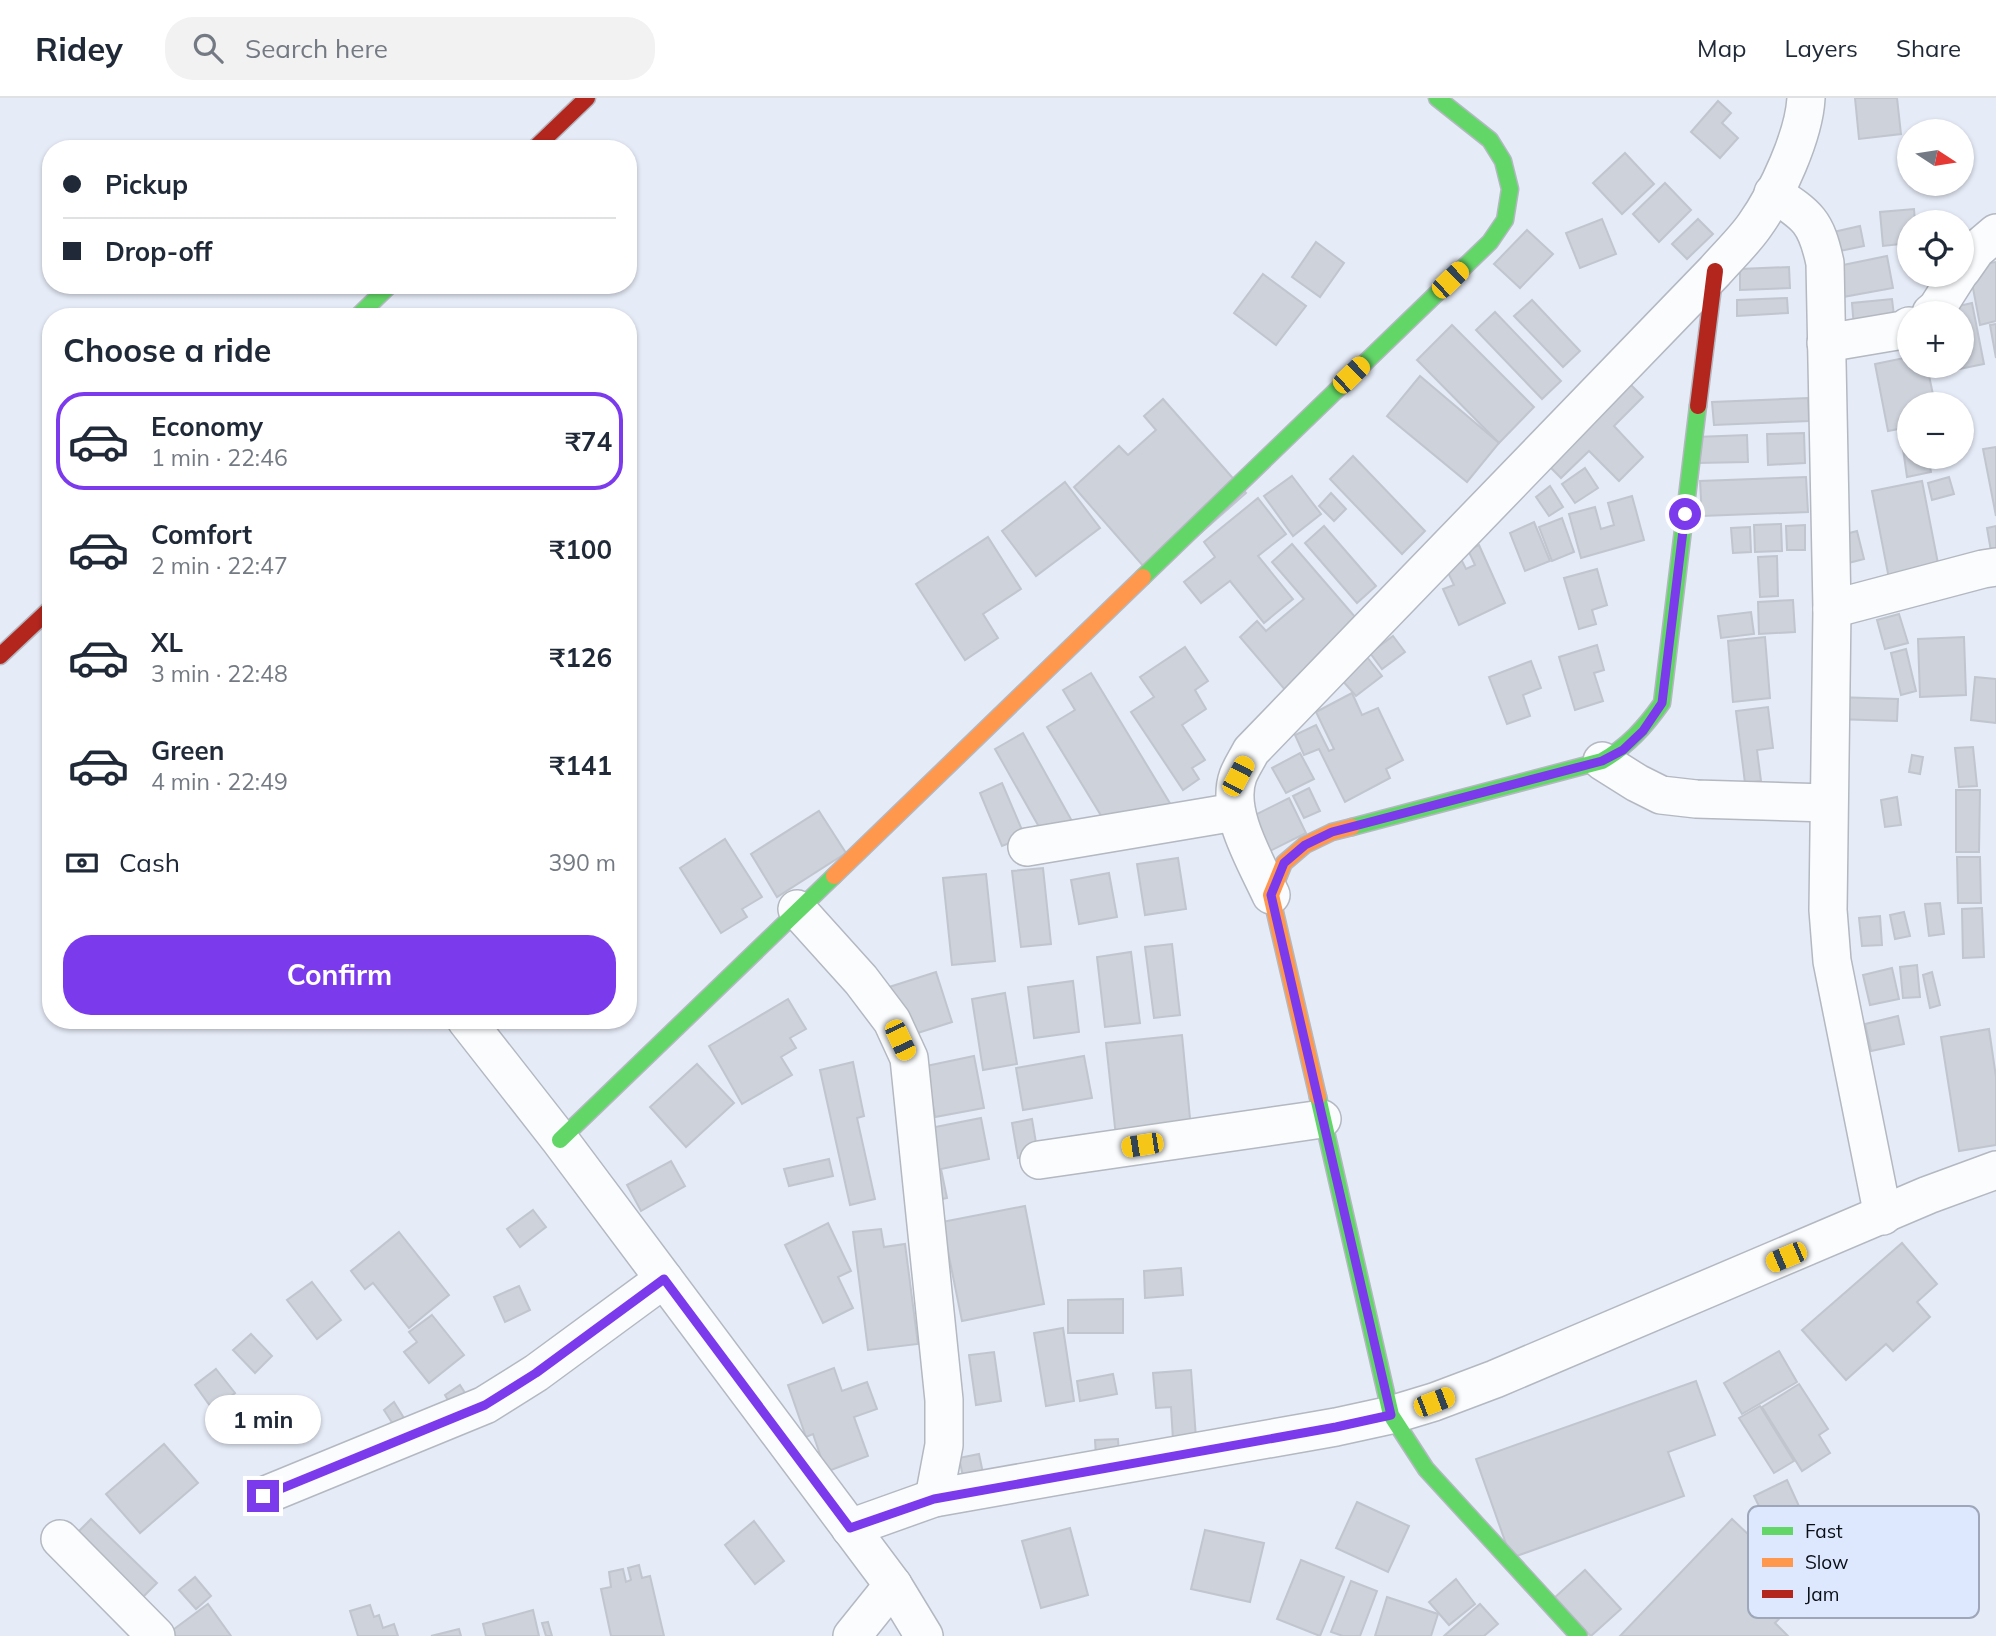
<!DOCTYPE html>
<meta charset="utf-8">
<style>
:root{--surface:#fff;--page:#f2f2f3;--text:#1f2937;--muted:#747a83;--line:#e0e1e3;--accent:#7c3aed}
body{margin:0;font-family:Mulish,sans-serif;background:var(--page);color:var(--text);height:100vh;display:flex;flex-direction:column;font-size:26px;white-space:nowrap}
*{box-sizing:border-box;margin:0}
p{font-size:23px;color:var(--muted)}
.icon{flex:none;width:38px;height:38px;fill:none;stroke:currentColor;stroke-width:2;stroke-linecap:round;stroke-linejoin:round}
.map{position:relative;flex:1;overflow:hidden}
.details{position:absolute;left:42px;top:210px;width:595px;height:721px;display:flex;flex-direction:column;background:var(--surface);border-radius:28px;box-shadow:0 2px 5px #0004}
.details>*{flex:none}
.hud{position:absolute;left:42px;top:42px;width:595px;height:154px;border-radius:28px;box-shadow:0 2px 5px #0004;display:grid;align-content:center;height:154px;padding:0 21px;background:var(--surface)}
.needle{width:46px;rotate:102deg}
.controls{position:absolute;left:1897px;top:21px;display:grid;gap:14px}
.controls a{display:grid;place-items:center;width:77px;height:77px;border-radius:50%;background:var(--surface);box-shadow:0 2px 5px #0004;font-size:35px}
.end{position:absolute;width:32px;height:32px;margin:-16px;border:9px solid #7c3aed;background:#fff;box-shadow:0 0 0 4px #fff}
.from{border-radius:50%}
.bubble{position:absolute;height:49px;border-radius:24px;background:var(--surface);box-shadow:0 2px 5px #0004;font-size:23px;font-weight:700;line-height:49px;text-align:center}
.car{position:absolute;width:21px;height:42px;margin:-21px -10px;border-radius:9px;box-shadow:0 0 5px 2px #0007;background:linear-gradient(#f5c518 24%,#345 0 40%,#f5c518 0 76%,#345 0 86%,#f5c518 0)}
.hud b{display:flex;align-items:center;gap:24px;height:66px;font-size:26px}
.hud b+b{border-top:2px solid var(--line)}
.hud i{width:18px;height:18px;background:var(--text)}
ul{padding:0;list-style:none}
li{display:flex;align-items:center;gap:21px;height:98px;margin:0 14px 10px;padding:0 7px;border:4px solid transparent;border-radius:28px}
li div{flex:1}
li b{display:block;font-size:26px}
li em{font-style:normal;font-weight:700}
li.selected{border-color:var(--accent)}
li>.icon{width:63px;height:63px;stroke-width:1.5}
h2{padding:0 21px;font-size:32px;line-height:84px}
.pay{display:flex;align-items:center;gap:18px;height:77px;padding:0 21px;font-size:26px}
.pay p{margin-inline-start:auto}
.button{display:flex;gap:14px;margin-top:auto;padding:14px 21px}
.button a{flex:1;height:80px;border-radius:28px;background:var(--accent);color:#fff;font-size:28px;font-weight:700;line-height:80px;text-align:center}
header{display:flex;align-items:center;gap:42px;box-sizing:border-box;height:98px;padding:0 35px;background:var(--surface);border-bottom:2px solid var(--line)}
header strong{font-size:33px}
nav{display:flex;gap:38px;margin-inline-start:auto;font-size:24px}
.search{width:490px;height:63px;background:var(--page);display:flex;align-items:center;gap:18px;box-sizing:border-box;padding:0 24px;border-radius:28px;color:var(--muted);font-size:26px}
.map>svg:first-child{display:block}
.building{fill:#cdd2db;stroke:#c0c5ce;stroke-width:2}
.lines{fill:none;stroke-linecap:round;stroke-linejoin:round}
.street-casing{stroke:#b3b8c1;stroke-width:40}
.fast-casing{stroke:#b3b8c1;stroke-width:19}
.slow-casing{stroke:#b3b8c1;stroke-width:19}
.jam-casing{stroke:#b3b8c1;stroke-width:19}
.street{stroke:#fbfcfe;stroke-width:37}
.fast{stroke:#63d668;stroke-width:16}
.slow{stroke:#ff974d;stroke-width:16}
.jam{stroke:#b3261e;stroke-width:16}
.route{stroke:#7c3aed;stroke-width:9}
.key{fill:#dde8ff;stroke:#9ea7b9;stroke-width:2}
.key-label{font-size:19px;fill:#0a0e15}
</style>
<header>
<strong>Ridey</strong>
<div class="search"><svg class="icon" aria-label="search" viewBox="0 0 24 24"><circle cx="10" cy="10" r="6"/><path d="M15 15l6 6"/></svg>Search here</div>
<nav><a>Map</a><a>Layers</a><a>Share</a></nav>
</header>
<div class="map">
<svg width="1996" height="1538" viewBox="0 0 1996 1538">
<rect width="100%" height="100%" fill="#e5ebf7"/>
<g class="building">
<polygon points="1855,0 1897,0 1901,36 1859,41"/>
<polygon points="1718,3 1731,15 1722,25 1738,40 1720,60 1691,34"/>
<polygon points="1625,55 1654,86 1622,116 1593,85"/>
<polygon points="1665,85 1691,112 1659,144 1633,116"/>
<polygon points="1914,111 1915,124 1909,124 1909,145 1883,148 1880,114"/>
<polygon points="1602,121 1616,156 1580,170 1566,135"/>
<polygon points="1698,121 1713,136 1687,161 1672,146"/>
<polygon points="1860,128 1864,148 1816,158 1811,139"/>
<polygon points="1527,132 1553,156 1520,190 1494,166"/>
<polygon points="1316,144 1344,165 1320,199 1292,179"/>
<polygon points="1887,158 1893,190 1843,199 1838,168"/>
<polygon points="1996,164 1996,223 1980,227 1969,169"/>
<polygon points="1789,169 1790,190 1740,192 1740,171"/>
<polygon points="1263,176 1306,208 1276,247 1234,215"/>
<polygon points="1787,200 1788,215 1737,218 1737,202"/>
<polygon points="1892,201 1895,226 1854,230 1852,205"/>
<polygon points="1532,202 1580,253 1563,269 1514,218"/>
<polygon points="1972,205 1984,266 1959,271 1958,268 1962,268 1962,215 1947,215 1946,211"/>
<polygon points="1495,214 1561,283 1542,301 1476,232"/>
<polygon points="1996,226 1996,260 1990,227"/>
<polygon points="1452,227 1534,309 1499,345 1417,262"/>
<polygon points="1909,259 1909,268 1927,268 1935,306 1909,306 1909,329 1888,333 1875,266"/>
<polygon points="1420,278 1499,345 1467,384 1387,318"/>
<polygon points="1627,283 1643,299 1614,328 1643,359 1619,383 1589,353 1561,380 1544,363"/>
<polygon points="1808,300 1809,323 1714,327 1712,304"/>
<polygon points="1163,301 1246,395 1152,478 1074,389 1119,348 1128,357 1156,332 1144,318"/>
<polygon points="1804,335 1805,365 1768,367 1767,336"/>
<polygon points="1747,337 1748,364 1697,365 1696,339"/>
<polygon points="1996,349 1996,418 1983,351"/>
<polygon points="1909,350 1909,359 1928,359 1931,374 1907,379 1903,351"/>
<polygon points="1353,358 1425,433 1402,456 1330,381"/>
<polygon points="1585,370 1598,390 1575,405 1562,386"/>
<polygon points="1292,378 1321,416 1293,438 1264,398"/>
<polygon points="1806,379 1808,414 1702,418 1700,383"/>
<polygon points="1949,379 1954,396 1932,402 1928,385"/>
<polygon points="1922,383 1942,486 1892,496 1872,393"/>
<polygon points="1065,384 1100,430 1036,478 1002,433"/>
<polygon points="1550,388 1563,409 1549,418 1536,399"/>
<polygon points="1331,395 1346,411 1334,423 1319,408"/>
<polygon points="1632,398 1644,442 1581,460 1569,416 1595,409 1601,431 1614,427 1608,405"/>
<polygon points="1258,400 1286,436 1258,458 1293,501 1264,525 1230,483 1201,505 1184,484 1215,459 1204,444"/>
<polygon points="1562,420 1574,454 1552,463 1539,429"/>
<polygon points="1534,424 1550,463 1525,473 1510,435"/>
<polygon points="1781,426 1782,453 1755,454 1754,427"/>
<polygon points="1805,427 1805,452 1787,452 1786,428"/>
<polygon points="1324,428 1376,488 1357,505 1305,445"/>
<polygon points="1996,428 1996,458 1992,459 1987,430"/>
<polygon points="1750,429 1751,454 1733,455 1731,430"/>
<polygon points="1857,433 1864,461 1837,468 1830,440"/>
<polygon points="988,439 1021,491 983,516 998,540 965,562 916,486"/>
<polygon points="1292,446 1356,520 1292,600 1240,539 1257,523 1266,533 1304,501 1272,464"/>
<polygon points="1479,447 1505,505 1459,527 1443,491 1454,487 1444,466 1460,459 1466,471 1475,467 1468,452"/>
<polygon points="1777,458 1778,498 1760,499 1758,459"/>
<polygon points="1597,471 1607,507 1592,512 1596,526 1579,531 1564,480"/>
<polygon points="1793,502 1795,534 1759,536 1758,504"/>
<polygon points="1751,514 1754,536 1721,540 1718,518"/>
<polygon points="1899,516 1908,545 1885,551 1877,522"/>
<polygon points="1393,538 1405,554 1382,571 1370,555"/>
<polygon points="1765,539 1770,600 1733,604 1728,543"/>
<polygon points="1964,539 1966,597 1920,599 1918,541"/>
<polygon points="1597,547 1604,572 1594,575 1603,603 1575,612 1559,559"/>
<polygon points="1185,549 1208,583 1195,592 1206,611 1182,627 1205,662 1192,670 1199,681 1183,692 1131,614 1154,599 1140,579"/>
<polygon points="1906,551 1916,593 1901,597 1891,555"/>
<polygon points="1367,559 1382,578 1356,598 1341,581"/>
<polygon points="1531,563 1541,590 1523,597 1530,618 1507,626 1489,579"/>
<polygon points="1091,575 1171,707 1116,742 1047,629 1075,612 1063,592"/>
<polygon points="1975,579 1996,581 1996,625 1971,622"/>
<polygon points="1352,595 1362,617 1378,610 1403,662 1386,671 1390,680 1345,704 1319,651 1304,657 1295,637 1316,627 1329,653 1334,651 1316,614"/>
<polygon points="1835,599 1898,601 1897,623 1835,621"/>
<polygon points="1768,609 1773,650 1757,652 1761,683 1745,685 1736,613"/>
<polygon points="1023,635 1078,734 1051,750 995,651"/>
<polygon points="1973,649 1977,688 1959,689 1955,650"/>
<polygon points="1300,655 1314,681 1286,695 1272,670"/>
<polygon points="1912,657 1923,659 1920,676 1909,674"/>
<polygon points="1002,685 1025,739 1002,748 980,695"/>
<polygon points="1309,690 1320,713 1304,720 1293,698"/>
<polygon points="1956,692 1980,692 1979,754 1956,754"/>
<polygon points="1897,699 1901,727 1885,729 1881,702"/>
<polygon points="1289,700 1306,735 1260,758 1243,723"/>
<polygon points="819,713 846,755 777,799 751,756"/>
<polygon points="725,741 762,799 742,811 747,819 721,835 680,770"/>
<polygon points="1957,759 1980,759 1981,805 1958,805"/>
<polygon points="1178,760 1186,811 1145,817 1137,766"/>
<polygon points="1043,770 1051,846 1021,849 1012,773"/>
<polygon points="1109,775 1117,819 1079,826 1071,782"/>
<polygon points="986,776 995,863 952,867 943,780"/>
<polygon points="1940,805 1944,836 1929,838 1925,806"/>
<polygon points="1982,810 1984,859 1963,860 1962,811"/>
<polygon points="1904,814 1910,838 1895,841 1890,817"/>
<polygon points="1880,818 1882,847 1862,848 1859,820"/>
<polygon points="1172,846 1180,917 1154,920 1145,849"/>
<polygon points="1131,854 1140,925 1105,929 1097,859"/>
<polygon points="1917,867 1920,899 1903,900 1900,869"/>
<polygon points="1892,870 1899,901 1870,907 1863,877"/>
<polygon points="936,874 952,924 899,941 883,891"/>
<polygon points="1932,874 1940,907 1930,910 1923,877"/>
<polygon points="1073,883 1079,934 1034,940 1028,889"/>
<polygon points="1005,895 1017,966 983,972 972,901"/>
<polygon points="788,901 806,931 790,940 796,950 781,959 792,977 742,1006 709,948"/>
<polygon points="1898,918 1904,946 1871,953 1865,926"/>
<polygon points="1989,931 1996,979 1996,1047 1959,1053 1941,939"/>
<polygon points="1182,937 1191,1031 1116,1039 1106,945"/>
<polygon points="974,958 984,1010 935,1019 926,968"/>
<polygon points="1084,958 1092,1000 1023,1012 1016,970"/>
<polygon points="853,964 864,1018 857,1020 875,1101 850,1107 820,972"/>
<polygon points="697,966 734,1005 686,1049 650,1009"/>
<polygon points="981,1020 989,1061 941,1071 947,1100 928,1104 915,1033"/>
<polygon points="1032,1021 1038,1057 1018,1060 1012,1025"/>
<polygon points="829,1061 833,1078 789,1088 784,1071"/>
<polygon points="671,1063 685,1088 641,1113 627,1087"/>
<polygon points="1025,1108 1044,1206 962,1223 942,1124"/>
<polygon points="533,1112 546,1129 520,1149 507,1131"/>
<polygon points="828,1125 851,1173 838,1179 853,1210 823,1225 785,1147"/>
<polygon points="881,1131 884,1149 905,1146 918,1246 868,1252 853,1134"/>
<polygon points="399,1134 449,1197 409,1230 373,1185 365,1191 351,1173"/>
<polygon points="1902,1145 1937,1186 1917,1204 1930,1219 1893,1253 1886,1246 1846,1282 1802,1232"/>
<polygon points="1181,1170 1183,1197 1145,1200 1144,1173"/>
<polygon points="312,1184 341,1222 317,1241 287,1202"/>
<polygon points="519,1188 530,1212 505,1224 494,1199"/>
<polygon points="1123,1201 1123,1235 1068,1235 1068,1202"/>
<polygon points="432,1217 464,1257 429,1285 404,1254 417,1244 409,1234"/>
<polygon points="1063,1230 1074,1303 1046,1308 1034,1235"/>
<polygon points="251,1236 272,1258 255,1275 233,1252"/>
<polygon points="1779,1253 1797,1284 1742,1316 1724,1285"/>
<polygon points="994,1254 1001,1303 976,1307 969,1257"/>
<polygon points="834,1270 842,1293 867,1284 877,1311 854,1319 868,1358 826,1374 813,1336 806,1339 788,1287"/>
<polygon points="216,1271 235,1295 213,1312 195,1287"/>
<polygon points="1191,1272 1196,1340 1173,1342 1171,1309 1156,1310 1153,1275"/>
<polygon points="1113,1276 1117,1296 1080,1303 1077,1283"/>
<polygon points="1696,1283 1715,1337 1668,1354 1684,1398 1511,1460 1476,1361"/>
<polygon points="1799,1286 1828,1331 1819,1337 1830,1355 1802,1373 1762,1309"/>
<polygon points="460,1287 472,1306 456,1316 445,1297"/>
<circle cx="280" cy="1306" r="8"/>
<polygon points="394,1304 407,1325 396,1331 384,1312"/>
<polygon points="1760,1308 1794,1363 1774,1375 1739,1320"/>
<polygon points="1118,1341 1119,1357 1096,1359 1095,1342"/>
<polygon points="164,1346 198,1385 140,1435 106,1396"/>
<polygon points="979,1356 984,1380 964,1383 959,1360"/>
<polygon points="1787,1382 1809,1430 1777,1445 1754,1398"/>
<polygon points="1357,1404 1409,1428 1388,1474 1336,1450"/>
<polygon points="91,1421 157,1485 126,1516 60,1452"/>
<polygon points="1732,1421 1807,1492 1775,1525 1788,1538 1620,1538"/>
<polygon points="754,1423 784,1463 755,1486 725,1447"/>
<polygon points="1070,1430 1088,1497 1041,1510 1022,1443"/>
<polygon points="1205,1432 1264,1445 1250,1504 1191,1491"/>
<polygon points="1301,1462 1344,1479 1320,1538 1277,1521"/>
<polygon points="639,1467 642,1480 650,1478 664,1538 611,1538 601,1491 611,1489 609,1474 623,1471 626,1484 631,1482 628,1470"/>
<polygon points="1585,1472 1621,1511 1591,1538 1552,1502"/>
<polygon points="195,1479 211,1498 196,1511 179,1492"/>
<polygon points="1456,1481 1475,1506 1449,1527 1429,1504"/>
<polygon points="1351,1483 1377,1493 1360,1538 1343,1538 1331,1534"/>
<polygon points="1387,1499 1438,1516 1431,1538 1375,1538"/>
<polygon points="208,1506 231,1538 167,1538 166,1537"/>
<polygon points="1480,1506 1498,1526 1484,1538 1444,1538"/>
<polygon points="370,1507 374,1519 379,1517 383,1530 394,1526 398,1538 358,1538 350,1513"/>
<polygon points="533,1512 539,1538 486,1538 483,1526"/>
<polygon points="548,1524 552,1538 546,1538 542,1525"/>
<polygon points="459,1531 461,1538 431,1538"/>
</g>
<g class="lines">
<g class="street-casing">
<g id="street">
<path d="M 1773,95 C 1808,118 1816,123 1825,165 L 1832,511 L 1828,812 L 1832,863 L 1883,1118"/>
<polyline points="1962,172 1976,152 1996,135"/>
<polyline points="1931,215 1937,210 1958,177"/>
<polyline points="1826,245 1903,232 1909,228"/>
<polyline points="1832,511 1983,471 1996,469"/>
<polyline points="1602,663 1637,685 1661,697 1696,701 1828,705"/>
<polyline points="1027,749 1235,714"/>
<path d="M 1271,797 C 1256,764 1225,714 1238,678 C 1241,670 1247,661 1251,653 L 1715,173 C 1728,158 1744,143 1755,127 C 1777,96 1804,38 1806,0"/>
<polyline points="797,811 861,882 892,923 909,960 944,1302 944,1347 934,1400"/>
<polyline points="466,922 560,1042 893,1487 924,1538"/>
<polyline points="1039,1062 1322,1021"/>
<polyline points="263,1398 485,1307 536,1275 664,1181"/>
<polyline points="850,1430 934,1400 1336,1329 1391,1317 1434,1304 1495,1281 1928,1097 1996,1072"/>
<polyline points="60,1441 156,1538"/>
<polyline points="852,1538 893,1487"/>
</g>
</g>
<g class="fast-casing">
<g id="fast">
<polyline points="357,219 390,187"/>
<polyline points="1143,479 1490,144 1505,122 1510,91 1503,63 1490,42 1437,0"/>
<path d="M 1352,729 L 1602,663 C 1628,648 1645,629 1662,605 L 1698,308"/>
<polyline points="1318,999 1391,1317 1426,1371 1579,1538"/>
<polyline points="560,1042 834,778"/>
</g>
</g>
<g class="slow-casing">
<g id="slow">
<polyline points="834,778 1143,479"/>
<polyline points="1318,999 1271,797 1284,765 1305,747 1332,734 1352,729"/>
</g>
</g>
<g class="jam-casing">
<g id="jam">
<polyline points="534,51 587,0"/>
<polyline points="1698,308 1715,173"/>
<polyline points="0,558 51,510"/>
</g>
</g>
<use href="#street" class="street"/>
<use href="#fast" class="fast"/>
<use href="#slow" class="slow"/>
<use href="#jam" class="jam"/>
</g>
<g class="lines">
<polyline class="route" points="263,1398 485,1307 536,1275 664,1181 850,1430 934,1401 1336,1329 1391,1317 1271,797 1284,765 1305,747 1332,734 1602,663 1623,652 1643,633 1662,605 1685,416"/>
</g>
<rect x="1748" y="1408" width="231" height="112" rx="10" class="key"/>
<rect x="1762" y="1429" width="31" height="8" fill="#63d668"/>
<rect x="1762" y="1460" width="31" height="9" fill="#ff974d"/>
<rect x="1762" y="1492" width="31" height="8" fill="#b3261e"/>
<g class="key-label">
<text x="1805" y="1440">Fast</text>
<text x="1805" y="1471">Slow</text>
<text x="1805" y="1503">Jam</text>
</g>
</svg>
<div class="controls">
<a><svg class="needle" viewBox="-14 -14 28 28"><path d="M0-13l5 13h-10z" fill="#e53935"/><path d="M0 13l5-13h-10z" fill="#747a83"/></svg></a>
<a><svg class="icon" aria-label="locate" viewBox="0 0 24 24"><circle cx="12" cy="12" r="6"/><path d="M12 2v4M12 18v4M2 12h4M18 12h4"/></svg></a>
<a>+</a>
<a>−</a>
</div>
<i class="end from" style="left:1685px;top:416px"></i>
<i class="end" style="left:263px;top:1398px"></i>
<div class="bubble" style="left:205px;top:1297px;width:116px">1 min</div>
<i class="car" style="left:1450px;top:182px;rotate:46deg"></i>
<i class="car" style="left:1351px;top:277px;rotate:46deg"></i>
<i class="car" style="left:1238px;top:678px;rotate:28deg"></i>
<i class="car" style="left:900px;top:942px;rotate:155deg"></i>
<i class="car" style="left:1142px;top:1047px;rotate:261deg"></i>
<i class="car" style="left:1786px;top:1159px;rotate:247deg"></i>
<i class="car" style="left:1434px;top:1304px;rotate:69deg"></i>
<div class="hud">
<b><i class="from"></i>Pickup</b>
<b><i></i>Drop-off</b>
</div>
<section class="details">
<h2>Choose a ride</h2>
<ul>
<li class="selected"><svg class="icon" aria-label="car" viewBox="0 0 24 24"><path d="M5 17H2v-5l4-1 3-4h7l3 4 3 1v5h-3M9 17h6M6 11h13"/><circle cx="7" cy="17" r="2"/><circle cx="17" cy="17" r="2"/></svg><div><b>Economy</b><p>1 min · 22:46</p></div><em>₹74</em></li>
<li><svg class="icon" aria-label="car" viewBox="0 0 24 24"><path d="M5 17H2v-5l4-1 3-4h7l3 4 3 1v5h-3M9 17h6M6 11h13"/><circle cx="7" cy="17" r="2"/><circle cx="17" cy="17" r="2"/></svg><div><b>Comfort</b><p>2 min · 22:47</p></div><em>₹100</em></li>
<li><svg class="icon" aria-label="car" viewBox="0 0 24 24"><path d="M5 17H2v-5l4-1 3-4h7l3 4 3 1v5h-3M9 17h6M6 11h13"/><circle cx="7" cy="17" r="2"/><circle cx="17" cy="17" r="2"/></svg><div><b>XL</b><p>3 min · 22:48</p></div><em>₹126</em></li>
<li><svg class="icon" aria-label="car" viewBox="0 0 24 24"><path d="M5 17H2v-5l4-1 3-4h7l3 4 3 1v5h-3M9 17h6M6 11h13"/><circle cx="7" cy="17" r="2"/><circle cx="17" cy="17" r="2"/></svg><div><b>Green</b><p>4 min · 22:49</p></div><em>₹141</em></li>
</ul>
<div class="pay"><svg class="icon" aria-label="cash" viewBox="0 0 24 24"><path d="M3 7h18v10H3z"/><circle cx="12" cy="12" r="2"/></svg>Cash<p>390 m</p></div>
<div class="button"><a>Confirm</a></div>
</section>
</div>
